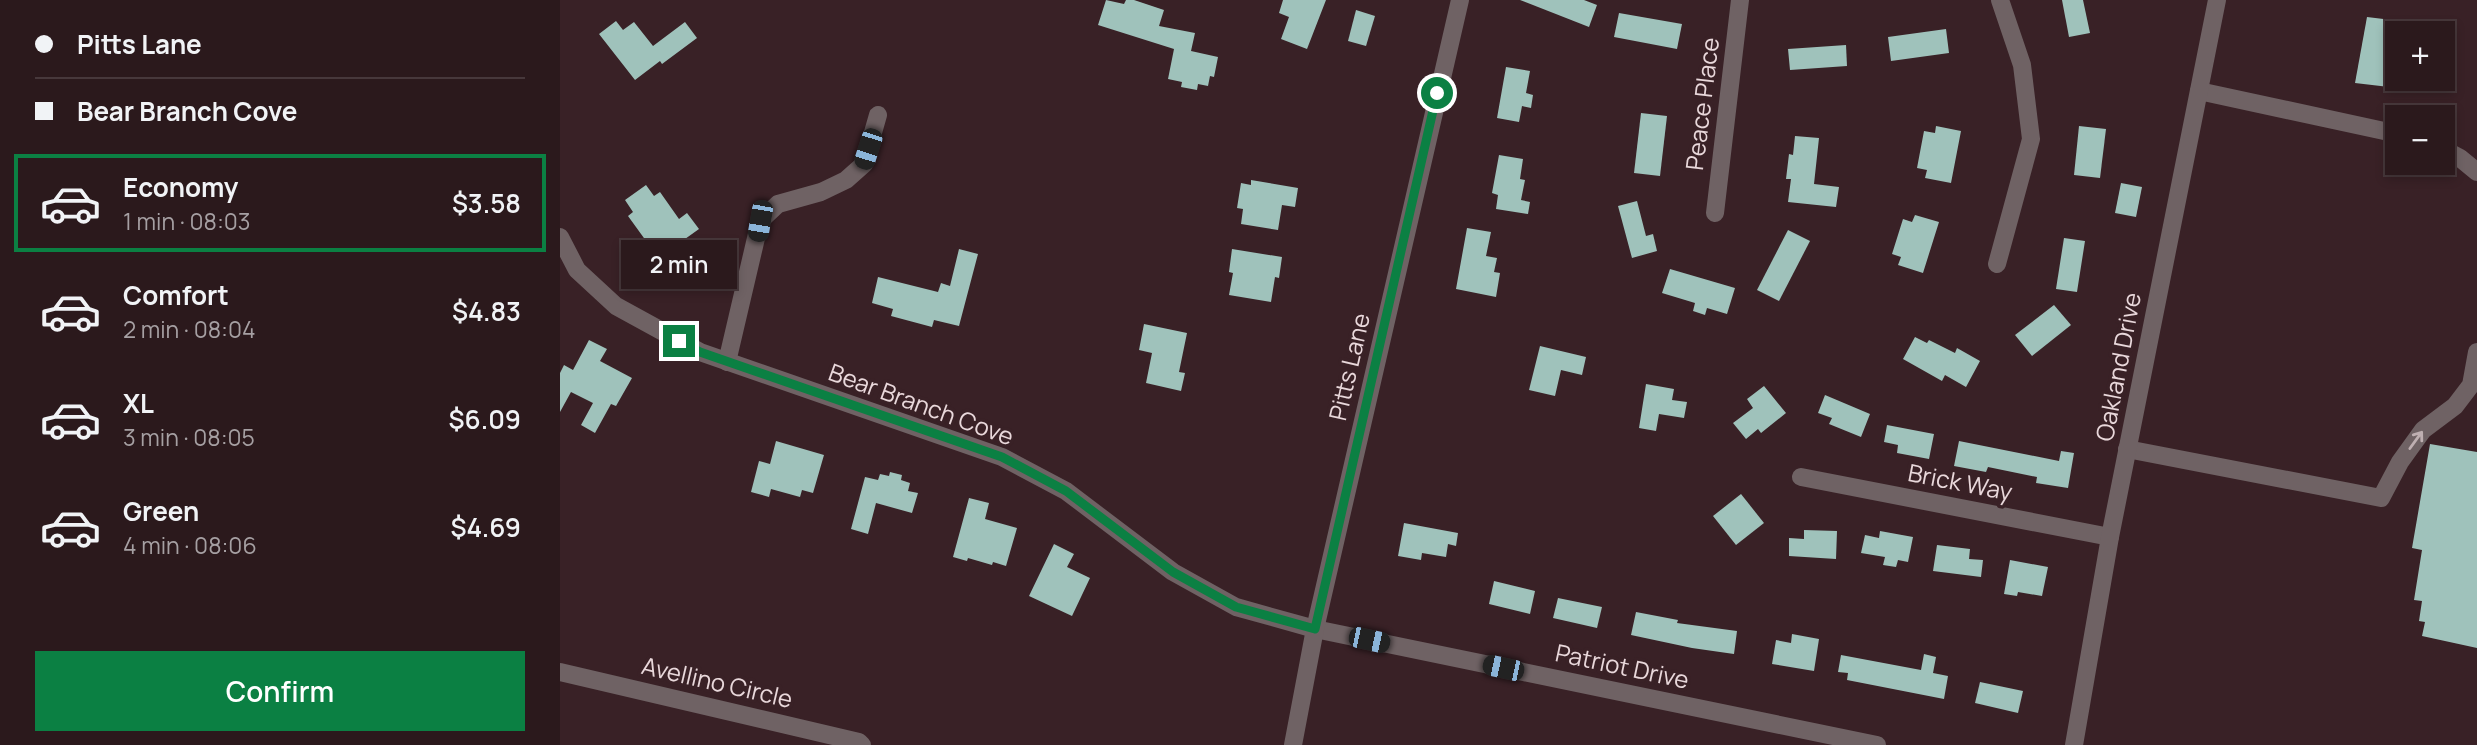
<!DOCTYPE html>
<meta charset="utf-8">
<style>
:root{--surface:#2b191c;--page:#332225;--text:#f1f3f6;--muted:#a6a0a3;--line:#47383b;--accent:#0b8043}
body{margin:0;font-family:Manrope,sans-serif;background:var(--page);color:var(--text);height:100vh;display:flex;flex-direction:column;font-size:26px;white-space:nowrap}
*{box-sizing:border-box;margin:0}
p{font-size:23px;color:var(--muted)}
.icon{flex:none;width:38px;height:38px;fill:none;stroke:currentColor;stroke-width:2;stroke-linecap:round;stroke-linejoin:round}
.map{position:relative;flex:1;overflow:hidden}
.side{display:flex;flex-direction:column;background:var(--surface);width:560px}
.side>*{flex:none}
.top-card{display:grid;align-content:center;height:154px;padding:0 35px;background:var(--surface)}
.tools{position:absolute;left:1825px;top:21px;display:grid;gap:14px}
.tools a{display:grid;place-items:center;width:70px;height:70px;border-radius:0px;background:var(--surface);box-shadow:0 4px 10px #0003,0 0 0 2px var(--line);font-size:35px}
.end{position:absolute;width:32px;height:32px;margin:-16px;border:9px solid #0b8043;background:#fff;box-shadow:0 0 0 4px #fff}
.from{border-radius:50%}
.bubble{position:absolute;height:49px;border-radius:0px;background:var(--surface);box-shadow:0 4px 10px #0003,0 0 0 2px var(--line);font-size:23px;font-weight:600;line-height:49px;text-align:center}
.car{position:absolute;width:21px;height:42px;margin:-21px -10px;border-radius:9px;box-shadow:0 0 5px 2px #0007;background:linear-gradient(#222 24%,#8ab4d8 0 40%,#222 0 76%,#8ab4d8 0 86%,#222 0)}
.top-card b{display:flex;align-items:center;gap:24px;height:66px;font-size:26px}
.top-card b+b{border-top:2px solid var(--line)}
.top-card i{width:18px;height:18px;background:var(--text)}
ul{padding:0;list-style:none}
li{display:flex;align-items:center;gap:21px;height:98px;margin:0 14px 10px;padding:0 21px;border:4px solid transparent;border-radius:0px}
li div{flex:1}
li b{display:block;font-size:26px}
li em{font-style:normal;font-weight:600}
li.selected{border-color:var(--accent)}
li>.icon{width:63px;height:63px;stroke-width:1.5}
.primary-button{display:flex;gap:14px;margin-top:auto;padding:14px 35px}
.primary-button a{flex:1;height:80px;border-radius:0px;background:var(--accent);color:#fff;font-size:28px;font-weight:600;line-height:80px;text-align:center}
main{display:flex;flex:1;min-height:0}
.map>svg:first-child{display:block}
.building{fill:#9fc2bb}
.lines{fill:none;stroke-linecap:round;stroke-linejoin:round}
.minor{stroke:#6f6264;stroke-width:18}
.oneway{stroke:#beafb1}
.route{stroke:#0b8043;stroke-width:9}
.labels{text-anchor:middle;stroke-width:7;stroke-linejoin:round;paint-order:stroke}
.street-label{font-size:24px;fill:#e9d8db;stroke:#392126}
</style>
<main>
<section class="side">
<div class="top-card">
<b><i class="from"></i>Pitts Lane</b>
<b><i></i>Bear Branch Cove</b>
</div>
<ul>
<li class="selected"><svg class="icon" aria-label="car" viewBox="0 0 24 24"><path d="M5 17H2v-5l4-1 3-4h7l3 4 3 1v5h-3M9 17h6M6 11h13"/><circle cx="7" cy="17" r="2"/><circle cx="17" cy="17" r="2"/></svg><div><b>Economy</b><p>1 min · 08:03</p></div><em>$3.58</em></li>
<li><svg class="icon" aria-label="car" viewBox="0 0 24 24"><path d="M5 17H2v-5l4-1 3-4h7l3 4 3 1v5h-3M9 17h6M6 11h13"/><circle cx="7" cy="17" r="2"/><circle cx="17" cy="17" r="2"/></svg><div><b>Comfort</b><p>2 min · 08:04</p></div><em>$4.83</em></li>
<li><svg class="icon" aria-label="car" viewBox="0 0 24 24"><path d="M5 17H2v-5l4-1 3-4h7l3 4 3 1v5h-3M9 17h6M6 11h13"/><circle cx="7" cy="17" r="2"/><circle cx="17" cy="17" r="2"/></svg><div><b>XL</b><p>3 min · 08:05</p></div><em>$6.09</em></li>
<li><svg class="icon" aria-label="car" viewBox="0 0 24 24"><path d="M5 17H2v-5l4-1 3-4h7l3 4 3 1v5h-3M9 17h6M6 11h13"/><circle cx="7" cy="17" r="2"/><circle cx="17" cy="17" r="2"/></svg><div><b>Green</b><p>4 min · 08:06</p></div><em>$4.69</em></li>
</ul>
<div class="primary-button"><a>Confirm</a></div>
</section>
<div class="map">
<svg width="1917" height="745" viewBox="0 0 1917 745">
<rect width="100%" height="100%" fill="#392126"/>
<g class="building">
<polygon points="546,0 564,4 566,0 574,0 604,10 599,26 635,33 631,51 658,57 654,77 650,76 648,86 638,84 637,90 621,87 622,82 608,79 614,49 538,25"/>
<polygon points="723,0 766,0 747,49 721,39 729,17 719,13"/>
<polygon points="960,0 1024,0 1037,5 1029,27"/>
<polygon points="1502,0 1523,0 1530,33 1509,37"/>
<polygon points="796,10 815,16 806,46 788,41"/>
<polygon points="1059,13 1122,24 1117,49 1054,37"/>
<polygon points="1807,17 1840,21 1829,87 1795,83"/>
<polygon points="56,21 63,30 74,22 93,46 125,22 137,38 102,64 100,61 75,80 39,34"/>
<polygon points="1386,29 1389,53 1331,61 1328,37"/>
<polygon points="1286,45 1287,66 1230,70 1228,49"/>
<polygon points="946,67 970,71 966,93 973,95 971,108 962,106 959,122 937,118"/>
<polygon points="1081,113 1107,116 1100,176 1074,173"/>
<polygon points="1376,126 1401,131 1391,183 1365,178 1367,170 1357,168 1364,131 1375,133"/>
<polygon points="1519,126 1546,129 1540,178 1514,175"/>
<polygon points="1235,136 1259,138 1254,184 1279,187 1276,207 1228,202 1231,179 1226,179 1229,154 1233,155"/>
<polygon points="939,155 963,159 960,179 965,180 961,200 970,202 968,214 936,209 938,195 932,193"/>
<polygon points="691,180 738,188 735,207 722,205 718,230 681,224 683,209 677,208 681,183 691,185"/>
<polygon points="1561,183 1582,187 1576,217 1555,213"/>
<polygon points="86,185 94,196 100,192 119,219 127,213 139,229 104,254 95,241 89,245 68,216 73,212 65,200"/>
<polygon points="1077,201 1086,236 1093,234 1097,251 1072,258 1058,206"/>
<polygon points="1355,215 1379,222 1363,273 1338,265 1341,257 1332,254 1343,219 1352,222"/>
<polygon points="907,228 931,232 926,256 937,258 934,272 940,273 936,297 896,289"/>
<polygon points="1228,230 1250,241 1219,301 1197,290"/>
<polygon points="1504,238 1525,241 1517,292 1496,289"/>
<polygon points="399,249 418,254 399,326 374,320 372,327 331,316 333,309 312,303 318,277 378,292 381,283 390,286"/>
<polygon points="672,249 722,257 719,278 715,277 711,302 669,295 673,273 669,272"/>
<polygon points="1110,269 1175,288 1167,314 1147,308 1145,315 1133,311 1135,303 1102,293"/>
<polygon points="1494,305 1511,325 1472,356 1455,335"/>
<polygon points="584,324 627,333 619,372 625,373 621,391 586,383 592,353 579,350"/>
<polygon points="1355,337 1367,343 1369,340 1395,353 1397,348 1420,361 1406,387 1385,375 1382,381 1343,359"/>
<polygon points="29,340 47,349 40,361 72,378 56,406 51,404 35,433 21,425 33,403 11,392 0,412 0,373 4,365 13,370"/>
<polygon points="980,346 1026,357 1022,375 1001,370 995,396 969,390"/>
<polygon points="1086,384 1114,389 1112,400 1127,402 1124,418 1099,414 1096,431 1079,428"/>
<polygon points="1204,386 1226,413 1201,433 1198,429 1186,439 1173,423 1193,408 1187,399"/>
<polygon points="1265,395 1310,414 1301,437 1269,424 1272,418 1258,413"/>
<polygon points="1327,425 1374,434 1369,459 1337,453 1338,445 1324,442"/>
<polygon points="216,441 264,455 253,493 242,490 240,497 211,489 209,497 191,492 199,461 210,464"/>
<polygon points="1399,441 1499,461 1501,451 1514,453 1508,488 1476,483 1477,477 1428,467 1426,472 1394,466"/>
<polygon points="1870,444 1917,452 1917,648 1862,636 1865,622 1859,621 1862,601 1854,600 1862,550 1852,548"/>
<polygon points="330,472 342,475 341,480 350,483 348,491 358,493 352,513 316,503 308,534 291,529 305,477 318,480 320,474 329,476"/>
<polygon points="1181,494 1204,523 1176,545 1153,516"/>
<polygon points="409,498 429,503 425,519 457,528 446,566 433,562 432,565 408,558 407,561 393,557"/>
<polygon points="844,523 898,533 896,546 888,544 886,557 862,553 861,560 838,556"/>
<polygon points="1244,530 1277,531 1276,559 1229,556 1229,538 1244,539"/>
<polygon points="1320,531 1353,537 1348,562 1338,560 1336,567 1323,565 1325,557 1301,553 1305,535 1319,538"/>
<polygon points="494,544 514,554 507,567 530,578 512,616 469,596"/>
<polygon points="1377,545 1410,549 1409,559 1423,560 1421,577 1373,571"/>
<polygon points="1450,560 1488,567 1482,596 1458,592 1457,596 1444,594"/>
<polygon points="934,581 975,591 970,614 929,604"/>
<polygon points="998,598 1042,607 1037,628 993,618"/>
<polygon points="1076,612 1118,620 1117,623 1177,631 1174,654 1132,648 1071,635"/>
<polygon points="1232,634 1259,639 1254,671 1212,664 1216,640 1231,643"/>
<polygon points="1364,654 1376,657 1373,673 1388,676 1384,699 1287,680 1288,673 1278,672 1281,655 1361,670"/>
<polygon points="1420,682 1463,691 1458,713 1415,703"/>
</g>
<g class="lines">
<g class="minor">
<polyline points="1639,91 1838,134"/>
<polyline points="1883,149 1900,158 1917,172"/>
<polyline points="1155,213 1180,0"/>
<polyline points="0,237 17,270 56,306 140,352 442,457 506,491 613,572 676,607 755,629 1317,745"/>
<polyline points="1437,264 1471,139 1462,65 1440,0"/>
<polyline points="167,362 200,221 218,204 261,192 286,180 304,164 318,115"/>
<polyline points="1567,449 1821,498 1840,462 1863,430 1895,406 1911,385 1917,352"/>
<polyline points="1241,477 1550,537"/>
<polyline points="0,672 299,742 302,745"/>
<polyline points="733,745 755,629 900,0"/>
<polyline points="1514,745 1550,537 1657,0"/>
</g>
</g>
<defs><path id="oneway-shaft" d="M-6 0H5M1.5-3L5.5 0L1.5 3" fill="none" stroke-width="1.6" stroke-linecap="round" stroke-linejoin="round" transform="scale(1.75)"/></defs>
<use class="oneway" href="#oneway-shaft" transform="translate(1856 440) rotate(-54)"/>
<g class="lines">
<polyline class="route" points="119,341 140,352 442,457 506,491 613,572 676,607 755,629 877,93"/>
</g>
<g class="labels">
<g class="street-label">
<text transform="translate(1143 104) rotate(-83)" y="8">Peace Place</text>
<text transform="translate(790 367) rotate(-77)" y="8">Pitts Lane</text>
<text transform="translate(1559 367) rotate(-79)" y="8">Oakland Drive</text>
<text transform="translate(361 405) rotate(20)" y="8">Bear Branch Cove</text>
<text transform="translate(1400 483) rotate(11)" y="8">Brick Way</text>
<text transform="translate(1062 667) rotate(12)" y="8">Patriot Drive</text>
<text transform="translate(157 683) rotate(13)" y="8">Avellino Circle</text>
</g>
</g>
</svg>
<div class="tools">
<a>+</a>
<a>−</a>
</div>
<i class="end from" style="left:877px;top:93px"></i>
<i class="end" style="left:119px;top:341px"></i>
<div class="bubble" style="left:61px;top:240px;width:116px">2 min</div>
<i class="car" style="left:308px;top:149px;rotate:198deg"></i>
<i class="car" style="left:200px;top:221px;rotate:190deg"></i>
<i class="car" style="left:809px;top:640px;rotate:102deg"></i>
<i class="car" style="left:943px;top:668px;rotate:282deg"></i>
</div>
</main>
